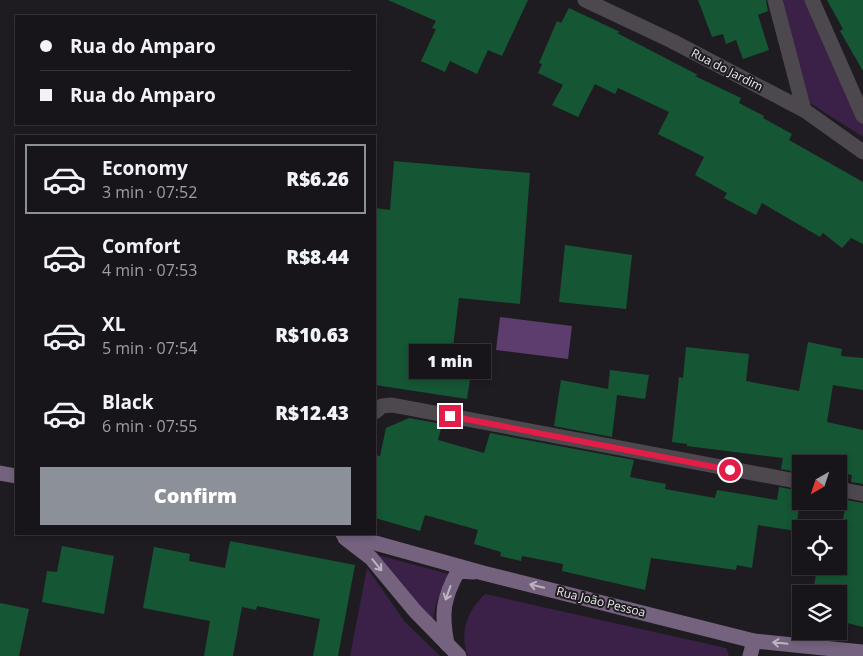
<!DOCTYPE html>
<meta charset="utf-8">
<style>
:root{--surface:#171519;--page:#201e22;--text:#f1f3f6;--muted:#9e9fa2;--line:#363438;--accent:#8c9099}
body{margin:0;font-family:"Open Sans",sans-serif;background:var(--page);color:var(--text);height:100vh;display:flex;flex-direction:column;font-size:19px;white-space:nowrap}
*{box-sizing:border-box;margin:0}
p{font-size:16px;color:var(--muted)}
.icon{flex:none;width:28px;height:28px;fill:none;stroke:currentColor;stroke-width:2;stroke-linecap:round;stroke-linejoin:round}
.map{position:relative;flex:1;overflow:hidden}
.drawer{position:absolute;left:15px;top:135px;width:361px;height:400px;display:flex;flex-direction:column;background:var(--surface);border-radius:0px;box-shadow:0 2px 8px #0003,0 0 0 1px var(--line)}
.drawer>*{flex:none}
.guide{position:absolute;left:15px;top:15px;width:361px;height:110px;border-radius:0px;box-shadow:0 2px 8px #0003,0 0 0 1px var(--line);display:grid;align-content:center;height:110px;padding:0 25px;background:var(--surface)}
.needle{width:32px;rotate:219deg}
.buttons{position:absolute;left:792px;top:455px;display:grid;gap:10px}
.buttons a{display:grid;place-items:center;width:55px;height:55px;border-radius:0px;background:var(--surface);box-shadow:0 2px 8px #0003,0 0 0 1px var(--line);font-size:25px}
.end{position:absolute;width:22px;height:22px;margin:-11px;border:6px solid #e11d48;background:#fff;box-shadow:0 0 0 2px #fff}
.from{border-radius:50%}
.bubble{position:absolute;height:35px;border-radius:0px;background:var(--surface);box-shadow:0 2px 8px #0003,0 0 0 1px var(--line);font-size:16px;font-weight:800;line-height:35px;text-align:center}
.guide b{display:flex;align-items:center;gap:18px;height:48px;font-size:19px}
.guide b+b{border-top:1px solid var(--line)}
.guide i{width:12px;height:12px;background:var(--text)}
ul{padding:9px 0 0;list-style:none}
li{display:flex;align-items:center;gap:15px;height:70px;margin:0 10px 8px;padding:0 15px;border:2px solid transparent;border-radius:0px}
li div{flex:1}
li b{display:block;font-size:19px}
li em{font-style:normal;font-weight:800}
li.active{border-color:var(--accent)}
li>.icon{width:45px;height:45px;stroke-width:1.5}
.primary-button{display:flex;gap:10px;margin-top:auto;padding:10px 25px}
.primary-button a{flex:1;height:58px;border-radius:0px;background:var(--accent);color:#fff;font-size:20px;font-weight:800;line-height:58px;text-align:center}
.map>svg:first-child{display:block}
.green{fill:#3b2048}
.water{fill:#5c3d6d}
.building{fill:#155634}
.lines{fill:none;stroke-linecap:round;stroke-linejoin:round}
.street{stroke:#4c484e;stroke-width:15}
.secondary{stroke:#74627f;stroke-width:15}
.oneway{stroke:#bcb4c1}
.route{stroke:#e11d48;stroke-width:6}
.labels{text-anchor:middle;stroke-width:4;stroke-linejoin:round;paint-order:stroke}
.street-label{font-size:12px;fill:#eceaed;stroke:#1f1c21}
</style>
<div class="map">
<svg width="863" height="656" viewBox="0 0 863 656">
<rect width="100%" height="100%" fill="#1f1c21"/>
<g class="green">
<polygon points="781,0 808,0 863,122 863,137 810,103"/>
<path d="M 378,555 L 452,575 C 439,591 434,604 433,624 Z"/>
<polygon points="367,568 405,622 440,656 350,656"/>
<path d="M 485,594 L 726,648 L 729,656 L 468,656 C 459,633 467,611 485,594 Z"/>
</g>
<polygon class="water" points="500,317 572,326 568,359 496,350"/>
<g class="building">
<polygon points="388,0 528,0 502,56 488,50 477,74 450,61 445,72 421,61 436,29 432,28 436,21"/>
<polygon points="698,0 766,0 768,11 758,15 769,50 743,59 736,40 726,44 723,34 712,37"/>
<polygon points="827,0 863,0 863,71 840,31 843,29"/>
<polygon points="569,8 620,32 617,33 698,75 695,76 741,98 739,103 764,116 763,118 792,134 789,140 863,182 863,244 851,238 842,248 823,233 820,237 762,203 756,215 724,198 727,193 695,175 704,157 658,134 669,112 631,94 618,88 615,94 595,84 578,117 552,105 563,85 538,73 542,64 539,63 557,21 561,23"/>
<polygon points="394,161 530,173 520,304 459,298 453,347 459,348 457,358 473,360 467,399 375,385 375,208 390,210"/>
<polygon points="565,245 632,255 626,309 559,302"/>
<polygon points="808,342 842,349 841,356 863,358 863,390 833,385 827,422 863,430 863,484 851,482 852,475 839,472 841,464 801,464 801,473 781,469 783,458 687,446 687,444 672,442 679,377 683,378 686,347 749,354 746,381 799,391"/>
<polygon points="610,370 649,375 645,399 617,395 612,437 554,426 561,380 608,389"/>
<polygon points="409,418 442,424 438,440 484,453 490,433 634,460 630,477 666,484 665,489 715,498 717,490 777,500 779,487 801,491 796,531 758,525 752,568 737,565 736,570 651,558 645,590 562,571 563,564 522,556 521,561 500,556 501,552 474,544 478,530 425,515 420,531 375,518 375,455 380,456 386,428"/>
<polygon points="847,500 863,503 863,627 839,621 839,594 812,594 818,566 839,566 839,538"/>
<polygon points="230,541 355,565 338,656 313,656 320,619 257,606 256,610 242,607 233,656 204,656 210,621 143,608 154,547 190,554 189,561 225,568"/>
<polygon points="62,546 114,556 104,614 42,602 47,571 57,572"/>
<polygon points="0,603 29,609 19,656 0,656"/>
</g>
<g class="lines">
<g class="street">
<polyline points="585,0 672,41 804,110 863,152"/>
<polyline points="775,0 804,110"/>
<polyline points="812,0 863,116"/>
<polyline points="375,412 382,406 392,405 801,482"/>
<polyline points="839,489 863,494"/>
</g>
<g class="secondary">
<polyline points="0,473 16,476"/>
<polyline points="343,534 483,573 754,641 863,652"/>
<polyline points="345,538 371,558 415,611 459,656"/>
<path d="M 447,644 C 441,613 443,599 458,571 L 474,572"/>
<polyline points="750,656 754,641"/>
</g>
</g>
<defs><path id="oneway-shaft" d="M-6 0H5M1.5-3L5.5 0L1.5 3" fill="none" stroke-width="1.6" stroke-linecap="round" stroke-linejoin="round" transform="scale(1.25)"/></defs>
<g class="oneway">
<use href="#oneway-shaft" transform="translate(377 565) rotate(51)"/>
<use href="#oneway-shaft" transform="translate(537 586) rotate(-166)"/>
<use href="#oneway-shaft" transform="translate(448 593) rotate(110)"/>
<use href="#oneway-shaft" transform="translate(780 643) rotate(-174)"/>
</g>
<g class="lines">
<polyline class="route" points="450,416 730,470"/>
</g>
<g class="labels">
<g class="street-label">
<text transform="translate(727 70) rotate(27)" y="4">Rua do Jardim</text>
<text transform="translate(601 602) rotate(14)" y="4">Rua João Pessoa</text>
</g>
</g>
</svg>
<div class="buttons">
<a><svg class="needle" viewBox="-14 -14 28 28"><path d="M0-13l5 13h-10z" fill="#e53935"/><path d="M0 13l5-13h-10z" fill="#9e9fa2"/></svg></a>
<a><svg class="icon" aria-label="locate" viewBox="0 0 24 24"><circle cx="12" cy="12" r="6"/><path d="M12 2v4M12 18v4M2 12h4M18 12h4"/></svg></a>
<a><svg class="icon" aria-label="layers" viewBox="0 0 24 24"><path d="M12 4l9 5-9 5-9-5zM3 14l9 5 9-5"/></svg></a>
</div>
<i class="end from" style="left:730px;top:470px"></i>
<i class="end" style="left:450px;top:416px"></i>
<div class="bubble" style="left:409px;top:344px;width:82px">1 min</div>
<div class="guide">
<b><i class="from"></i>Rua do Amparo</b>
<b><i></i>Rua do Amparo</b>
</div>
<section class="drawer">
<ul>
<li class="active"><svg class="icon" aria-label="car" viewBox="0 0 24 24"><path d="M5 17H2v-5l4-1 3-4h7l3 4 3 1v5h-3M9 17h6M6 11h13"/><circle cx="7" cy="17" r="2"/><circle cx="17" cy="17" r="2"/></svg><div><b>Economy</b><p>3 min · 07:52</p></div><em>R$6.26</em></li>
<li><svg class="icon" aria-label="car" viewBox="0 0 24 24"><path d="M5 17H2v-5l4-1 3-4h7l3 4 3 1v5h-3M9 17h6M6 11h13"/><circle cx="7" cy="17" r="2"/><circle cx="17" cy="17" r="2"/></svg><div><b>Comfort</b><p>4 min · 07:53</p></div><em>R$8.44</em></li>
<li><svg class="icon" aria-label="car" viewBox="0 0 24 24"><path d="M5 17H2v-5l4-1 3-4h7l3 4 3 1v5h-3M9 17h6M6 11h13"/><circle cx="7" cy="17" r="2"/><circle cx="17" cy="17" r="2"/></svg><div><b>XL</b><p>5 min · 07:54</p></div><em>R$10.63</em></li>
<li><svg class="icon" aria-label="car" viewBox="0 0 24 24"><path d="M5 17H2v-5l4-1 3-4h7l3 4 3 1v5h-3M9 17h6M6 11h13"/><circle cx="7" cy="17" r="2"/><circle cx="17" cy="17" r="2"/></svg><div><b>Black</b><p>6 min · 07:55</p></div><em>R$12.43</em></li>
</ul>
<div class="primary-button"><a>Confirm</a></div>
</section>
</div>
